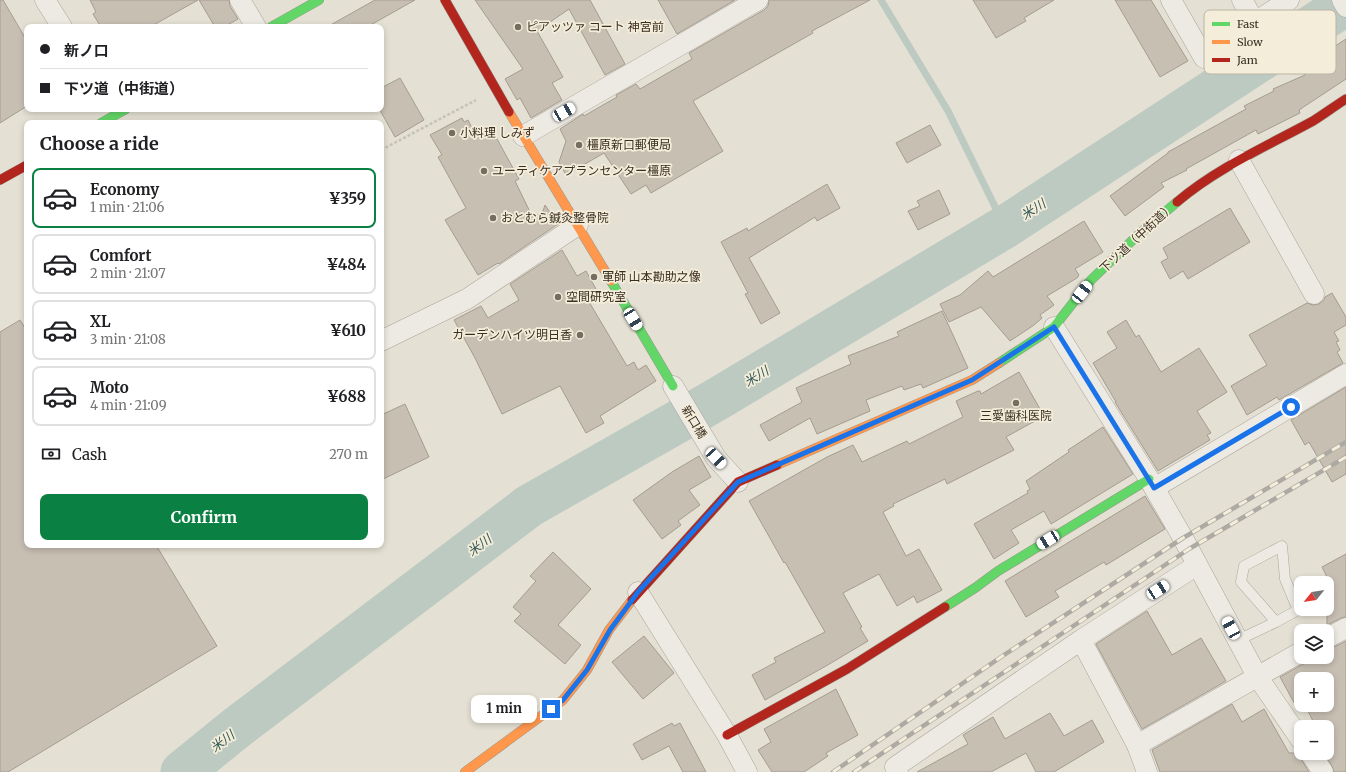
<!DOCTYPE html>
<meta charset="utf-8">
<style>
:root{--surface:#fff;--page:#f6f6f6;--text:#202124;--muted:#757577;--line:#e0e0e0;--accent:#0b8043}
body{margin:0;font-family:Merriweather,"Noto Sans JP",serif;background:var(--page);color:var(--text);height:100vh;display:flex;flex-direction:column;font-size:15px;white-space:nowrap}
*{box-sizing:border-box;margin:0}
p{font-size:13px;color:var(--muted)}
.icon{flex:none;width:22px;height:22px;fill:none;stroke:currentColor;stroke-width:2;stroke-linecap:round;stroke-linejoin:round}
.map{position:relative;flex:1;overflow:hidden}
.details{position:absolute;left:24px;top:120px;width:360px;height:428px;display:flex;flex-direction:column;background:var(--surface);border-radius:8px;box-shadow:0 2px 6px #0003}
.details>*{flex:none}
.banner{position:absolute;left:24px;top:24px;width:360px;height:88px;border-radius:8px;box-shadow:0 2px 6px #0003;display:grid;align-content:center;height:88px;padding:0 16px;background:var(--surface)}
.needle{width:26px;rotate:240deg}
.tools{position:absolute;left:1294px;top:576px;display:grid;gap:8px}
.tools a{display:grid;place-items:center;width:40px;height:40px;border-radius:8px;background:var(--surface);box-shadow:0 2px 6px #0003;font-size:20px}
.end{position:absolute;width:18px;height:18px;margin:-9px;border:5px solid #1a73e8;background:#fff;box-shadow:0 0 0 2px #fff}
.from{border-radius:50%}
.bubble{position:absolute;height:28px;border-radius:8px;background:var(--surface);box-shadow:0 2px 6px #0003;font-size:13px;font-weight:700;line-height:28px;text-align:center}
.car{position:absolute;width:12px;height:24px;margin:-12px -6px;border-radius:5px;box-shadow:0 0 3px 1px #0007;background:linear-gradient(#fff 24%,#345 0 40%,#fff 0 76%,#345 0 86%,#fff 0)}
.banner b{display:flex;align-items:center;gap:14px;height:38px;font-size:15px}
.banner b+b{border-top:1px solid var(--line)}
.banner i{width:10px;height:10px;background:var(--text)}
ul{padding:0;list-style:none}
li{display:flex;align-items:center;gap:12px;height:60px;margin:0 8px 6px;padding:0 8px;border:2px solid var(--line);border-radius:8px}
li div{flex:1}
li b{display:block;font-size:15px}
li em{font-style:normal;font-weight:700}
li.current{border-color:var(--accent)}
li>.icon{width:36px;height:36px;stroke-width:1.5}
h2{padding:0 16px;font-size:18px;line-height:48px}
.pay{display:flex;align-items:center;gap:10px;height:44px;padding:0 16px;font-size:15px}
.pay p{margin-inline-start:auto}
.cta{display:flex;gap:8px;margin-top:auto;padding:8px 16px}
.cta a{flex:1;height:46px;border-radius:8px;background:var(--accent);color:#fff;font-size:16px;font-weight:700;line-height:46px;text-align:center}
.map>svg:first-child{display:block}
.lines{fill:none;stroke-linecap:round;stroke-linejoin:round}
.stream{stroke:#bccac2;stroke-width:7}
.river{stroke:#bccac2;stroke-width:43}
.building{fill:#c8bfb3;stroke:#a59c91}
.lane-casing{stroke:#aaa59b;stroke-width:11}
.street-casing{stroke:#aaa59b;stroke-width:21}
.fast-casing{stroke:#9a958b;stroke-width:10}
.slow-casing{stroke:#9a958b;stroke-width:10}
.jam-casing{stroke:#9a958b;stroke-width:10}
.path{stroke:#c6c2ba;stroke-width:2.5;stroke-dasharray:3 2;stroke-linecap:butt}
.lane{stroke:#edeae3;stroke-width:10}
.street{stroke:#edeae3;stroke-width:20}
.fast{stroke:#63d668;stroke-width:9}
.slow{stroke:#ff974d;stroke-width:9}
.jam{stroke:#b3261e;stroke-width:9}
.rail-casing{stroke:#adaaa3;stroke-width:4.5}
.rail{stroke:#f4edda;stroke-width:3;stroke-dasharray:9;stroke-linecap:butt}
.route{stroke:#1a73e8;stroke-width:5}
.poi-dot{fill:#766c60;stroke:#f4edda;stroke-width:1.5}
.labels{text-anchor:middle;stroke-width:3.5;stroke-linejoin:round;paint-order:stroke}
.poi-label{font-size:12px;fill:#3a2e22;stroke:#f4edda;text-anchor:start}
.street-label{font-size:12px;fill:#3a2e22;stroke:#f4edda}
.water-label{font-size:13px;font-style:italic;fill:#325956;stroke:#f4edda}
.key{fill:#f4edda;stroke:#bcb4a3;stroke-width:1}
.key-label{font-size:11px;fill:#3a2e22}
</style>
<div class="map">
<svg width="1346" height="772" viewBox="0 0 1346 772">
<rect width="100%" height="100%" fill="#e4e0d3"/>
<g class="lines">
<polyline class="stream" points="881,0 948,111 1005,227"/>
<polyline class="river" points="182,772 235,729 529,506 714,401 1005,227 1346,4"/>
</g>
<g class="building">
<polygon points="0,0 3,0 27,41 27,106 0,123"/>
<polygon points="90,0 198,0 150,27 101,27 93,14 96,12"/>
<polygon points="199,0 229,0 230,6 238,19 224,27 215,27"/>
<polygon points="375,0 415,0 367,27 327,27"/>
<polygon points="475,0 590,0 625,64 605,75 569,9 537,31 563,77 552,83 562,100 531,118 520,98 517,100 505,79 523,69"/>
<polygon points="658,0 735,0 677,34"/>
<polygon points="769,0 870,0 812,31 813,33 693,101 723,151 651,193 646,185 631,194 604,153 566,175 559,162 566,141 560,129 583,114 584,116 617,97 616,95 636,84 640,89 692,59 689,53 764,10 768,6"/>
<polygon points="973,0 1054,0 1024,18 1026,21 996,38"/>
<polygon points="1115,0 1151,0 1188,61 1160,77"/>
<polygon points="1346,39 1346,79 1299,110 1300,113 1258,134 1256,130 1186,169 1187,170 1161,183 1164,187 1125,216 1110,196 1168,153 1168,152 1246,109 1244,106 1274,91 1273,89 1305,75 1301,68"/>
<polygon points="400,78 424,120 395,137 381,112 381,88"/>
<polygon points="462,118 464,122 468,120 476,136 491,128 519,179 515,181 533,218 543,211 545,205 558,224 499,264 498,263 478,275 445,220 466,208 438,157 442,155 430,135"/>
<polygon points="930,125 941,145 907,163 896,143"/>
<polygon points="827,184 840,208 817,221 815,217 749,258 780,313 761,324 745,294 748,293 721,242 747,228 748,231"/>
<polygon points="939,190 950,214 918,230 908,211 920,206 917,201"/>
<polygon points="1230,208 1250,242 1188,279 1183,271 1170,279 1161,262 1168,258 1163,248"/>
<polygon points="1084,221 1103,252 1075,269 1079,275 1077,278 1047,296 1054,305 1040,315 1042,318 1034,325 1010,341 981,307 949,322 940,304 960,295 988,271 993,277"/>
<polygon points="562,250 577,276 586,271 596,289 585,295 627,366 634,362 638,370 646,365 656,381 600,416 604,423 586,433 560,386 502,414 475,358 454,320 481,306 488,318 519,300 510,284"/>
<polygon points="1332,293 1346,317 1346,325 1334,332 1339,341 1336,342 1340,350 1337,352 1343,363 1279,400 1277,397 1247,415 1231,386 1267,365 1249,335 1307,303 1313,305 1319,304 1324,300 1325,297"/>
<polygon points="942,311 968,368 923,388 921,384 904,390 902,386 866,400 870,411 817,434 810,418 769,441 760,425 802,402 796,388 851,364 848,356 899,336 897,332"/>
<polygon points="20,320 27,331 27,545 156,545 217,646 8,772 0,772 0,332"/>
<polygon points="1126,320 1136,337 1139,335 1161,372 1199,348 1227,392 1197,411 1211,433 1207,435 1210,440 1158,471 1123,415 1115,402 1116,402 1093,363 1117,348 1107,332"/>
<polygon points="1019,372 1044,416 1006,437 1014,450 947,484 945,479 893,504 894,506 883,512 906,556 919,549 942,590 917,603 914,596 897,606 879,574 843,593 862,627 860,628 868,641 826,666 765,700 752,675 776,662 774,658 825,632 785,562 784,563 749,501 827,457 853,445 862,462 907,441 909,444 963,417 956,401 978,391 980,391 981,394"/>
<polygon points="1346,387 1346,474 1332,482 1309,442 1305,445 1291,420"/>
<polygon points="405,404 429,457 381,480 381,415"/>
<polygon points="1103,427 1133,474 1051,524 1044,511 1011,530 1019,543 994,559 974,524 1028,493 1027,491 1030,489 1026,481 1069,452 1068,450"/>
<polygon points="699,456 711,477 689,490 700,505 678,521 681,525 662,539 633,500 672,472"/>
<polygon points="1145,496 1165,529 1106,565 1104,562 1055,591 1059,597 1026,617 1005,581"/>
<polygon points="553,552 591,589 558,625 581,645 565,664 514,621 521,614 513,607 536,581 530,576"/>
<polygon points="1346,554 1346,617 1341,618 1327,625 1327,577 1322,567"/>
<polygon points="1147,611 1172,655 1201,638 1226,681 1142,729 1096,644"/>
<polygon points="644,636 674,673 643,699 612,662"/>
<polygon points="1346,641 1346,772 1334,772 1332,766 1324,753 1329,753 1327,749 1327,727 1316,727 1305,705 1327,705 1327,679 1301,679 1301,705 1304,705 1297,708 1280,677 1307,662 1311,657 1327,657 1327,649 1332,648"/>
<polygon points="836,689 858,735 826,753 828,756 804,772 772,772 758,750 771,742 764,729"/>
<polygon points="1232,704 1242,722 1264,709 1289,753 1299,753 1301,759 1309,772 1160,772 1152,750"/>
<polygon points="1050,713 1064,736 1092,720 1104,742 1054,772 1036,772 1026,753 991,772 917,772 968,744 963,735 993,717 1005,739"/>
<polygon points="672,723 674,726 680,723 706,772 683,772 669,746 642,760 633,744"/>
</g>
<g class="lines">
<g class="lane-casing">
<polyline id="lane" points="1238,640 1276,622 1298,610 1285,579 1282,546 1244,566 1241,582 1276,622"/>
</g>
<g class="street-casing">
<g id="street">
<polyline points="45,0 62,27"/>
<polyline points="240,0 256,27"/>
<polyline points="1171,0 1204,58"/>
<polyline points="1242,0 1255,22 1289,0"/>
<polyline points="1342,0 1346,7"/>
<polyline points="523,136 758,0"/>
<polyline points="1239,160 1314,294"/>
<polyline points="1054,327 1149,479 1183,538 1257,676 1301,740"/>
<polyline points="381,341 467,299 578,225"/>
<polyline points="673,386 716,458 738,482"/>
<polyline points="1154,488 1346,374"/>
<polyline points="638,592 727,735 747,772"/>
<polyline points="1327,638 1346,628"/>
<polyline points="1081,640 1137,745 1147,772"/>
<polyline points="1137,745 1301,652"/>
<polyline points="1310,753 1323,772"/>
<polyline points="898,772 895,767 1081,640 1197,565"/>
</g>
</g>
<g class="fast-casing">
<g id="fast">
<polyline points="271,27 319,0"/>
<polyline points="101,123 126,109"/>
<polyline points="611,281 673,386"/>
<polyline points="999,363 1054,327 1091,280 1138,235 1177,202"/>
<polyline points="945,607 975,588 998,571 1149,479"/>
</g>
</g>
<g class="slow-casing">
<g id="slow">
<polyline points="509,112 611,281"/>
<polyline points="777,465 972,380 999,363"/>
<polyline points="465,772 563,700 587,670 609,630 632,600"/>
</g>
</g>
<g class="jam-casing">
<g id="jam">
<polyline points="445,0 509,112"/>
<polyline points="0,180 27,165"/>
<path d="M 1177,202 C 1217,168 1267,146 1313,121 C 1324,114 1335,106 1346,99"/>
<polyline points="632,600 738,482 777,465"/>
<polyline points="727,735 847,669 945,607"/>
</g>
</g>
<polyline class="path" points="381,150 476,100"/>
<use href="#lane" class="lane"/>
<use href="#street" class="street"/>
<use href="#fast" class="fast"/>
<use href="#slow" class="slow"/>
<use href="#jam" class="jam"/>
<g class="rail-casing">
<g id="rail">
<polyline points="833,772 1004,655 1183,538 1346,442"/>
<polyline points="854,772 1189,549 1346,457"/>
</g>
</g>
<use href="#rail" class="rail"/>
</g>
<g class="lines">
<polyline class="route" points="551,709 563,700 587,670 610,630 638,592 738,482 972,380 1054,327 1154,488 1291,407"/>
</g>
<g class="poi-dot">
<circle cx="518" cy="27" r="4"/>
<circle cx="452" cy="133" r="4"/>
<circle cx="579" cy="145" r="4"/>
<circle cx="484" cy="171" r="4"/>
<circle cx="493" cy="218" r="4"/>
<circle cx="594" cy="277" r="4"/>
<circle cx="558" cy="297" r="4"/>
<circle cx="580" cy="335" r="4"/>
<circle cx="1016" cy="403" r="4"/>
</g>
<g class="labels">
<g class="poi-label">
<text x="526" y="31">ピアッツァ コート 神宮前</text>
<text x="460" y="137">小料理 しみず</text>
<text x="587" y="149">橿原新口郵便局</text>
<text x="492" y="175">ユーティケアプランセンター橿原</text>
<text x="501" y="222">おとむら鍼灸整骨院</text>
<text x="602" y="281">軍師 山本勘助之像</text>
<text x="566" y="301">空間研究室</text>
<text x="572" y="339" text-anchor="end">ガーデンハイツ明日香</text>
<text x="1016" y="420" text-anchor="middle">三愛歯科医院</text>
</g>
<g class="street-label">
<text transform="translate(1137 238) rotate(-43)" y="4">下ツ道（中街道）</text>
<text transform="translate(694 422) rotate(59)" y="4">新口橋</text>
</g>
<g class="water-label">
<text transform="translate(1033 209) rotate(-33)" y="5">米川</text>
<text transform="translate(756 376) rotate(-31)" y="5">米川</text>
<text transform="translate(479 545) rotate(-37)" y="5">米川</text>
<text transform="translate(222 741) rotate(-37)" y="5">米川</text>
</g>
</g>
<rect x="1204" y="10" width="132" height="64" rx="6" class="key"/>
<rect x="1212" y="22" width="18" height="4" fill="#63d668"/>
<rect x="1212" y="40" width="18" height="4" fill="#ff974d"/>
<rect x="1212" y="58" width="18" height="4" fill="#b3261e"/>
<g class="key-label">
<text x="1237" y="28">Fast</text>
<text x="1237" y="46">Slow</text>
<text x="1237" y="64">Jam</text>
</g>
</svg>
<div class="tools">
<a><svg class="needle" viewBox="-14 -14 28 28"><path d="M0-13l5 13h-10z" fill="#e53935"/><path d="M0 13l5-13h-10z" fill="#757577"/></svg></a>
<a><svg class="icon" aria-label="layers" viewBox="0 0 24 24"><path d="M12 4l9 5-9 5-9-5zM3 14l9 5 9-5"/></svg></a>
<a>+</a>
<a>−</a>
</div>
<i class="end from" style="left:1291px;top:407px"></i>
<i class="end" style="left:551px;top:709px"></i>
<div class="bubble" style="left:471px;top:695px;width:66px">1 min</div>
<i class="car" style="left:564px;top:112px;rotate:60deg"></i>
<i class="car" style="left:1082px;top:292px;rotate:38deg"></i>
<i class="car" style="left:633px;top:319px;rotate:149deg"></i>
<i class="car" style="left:716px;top:458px;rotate:137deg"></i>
<i class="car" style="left:1048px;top:540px;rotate:239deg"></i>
<i class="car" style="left:1158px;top:590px;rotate:57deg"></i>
<i class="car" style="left:1231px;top:628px;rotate:331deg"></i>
<div class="banner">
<b><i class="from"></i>新ノ口</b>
<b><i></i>下ツ道（中街道）</b>
</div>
<section class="details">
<h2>Choose a ride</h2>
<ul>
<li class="current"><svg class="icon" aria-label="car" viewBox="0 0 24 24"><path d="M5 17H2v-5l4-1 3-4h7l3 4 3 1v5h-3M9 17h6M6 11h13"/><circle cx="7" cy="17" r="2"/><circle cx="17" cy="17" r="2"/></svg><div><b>Economy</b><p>1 min · 21:06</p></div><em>¥359</em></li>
<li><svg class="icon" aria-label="car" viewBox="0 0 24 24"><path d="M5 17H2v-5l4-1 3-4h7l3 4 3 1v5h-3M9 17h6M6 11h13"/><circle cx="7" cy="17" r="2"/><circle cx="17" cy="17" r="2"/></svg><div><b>Comfort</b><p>2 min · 21:07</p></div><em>¥484</em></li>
<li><svg class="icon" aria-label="car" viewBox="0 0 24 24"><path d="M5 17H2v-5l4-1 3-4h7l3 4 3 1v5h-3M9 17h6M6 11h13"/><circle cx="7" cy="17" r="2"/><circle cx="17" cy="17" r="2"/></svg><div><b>XL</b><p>3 min · 21:08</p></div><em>¥610</em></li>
<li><svg class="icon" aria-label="car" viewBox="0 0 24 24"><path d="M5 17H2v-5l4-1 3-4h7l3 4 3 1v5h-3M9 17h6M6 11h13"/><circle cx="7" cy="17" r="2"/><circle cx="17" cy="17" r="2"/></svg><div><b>Moto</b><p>4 min · 21:09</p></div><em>¥688</em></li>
</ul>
<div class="pay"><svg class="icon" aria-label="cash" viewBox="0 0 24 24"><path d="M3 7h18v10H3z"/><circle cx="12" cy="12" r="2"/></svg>Cash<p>270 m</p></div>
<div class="cta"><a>Confirm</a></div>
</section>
</div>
